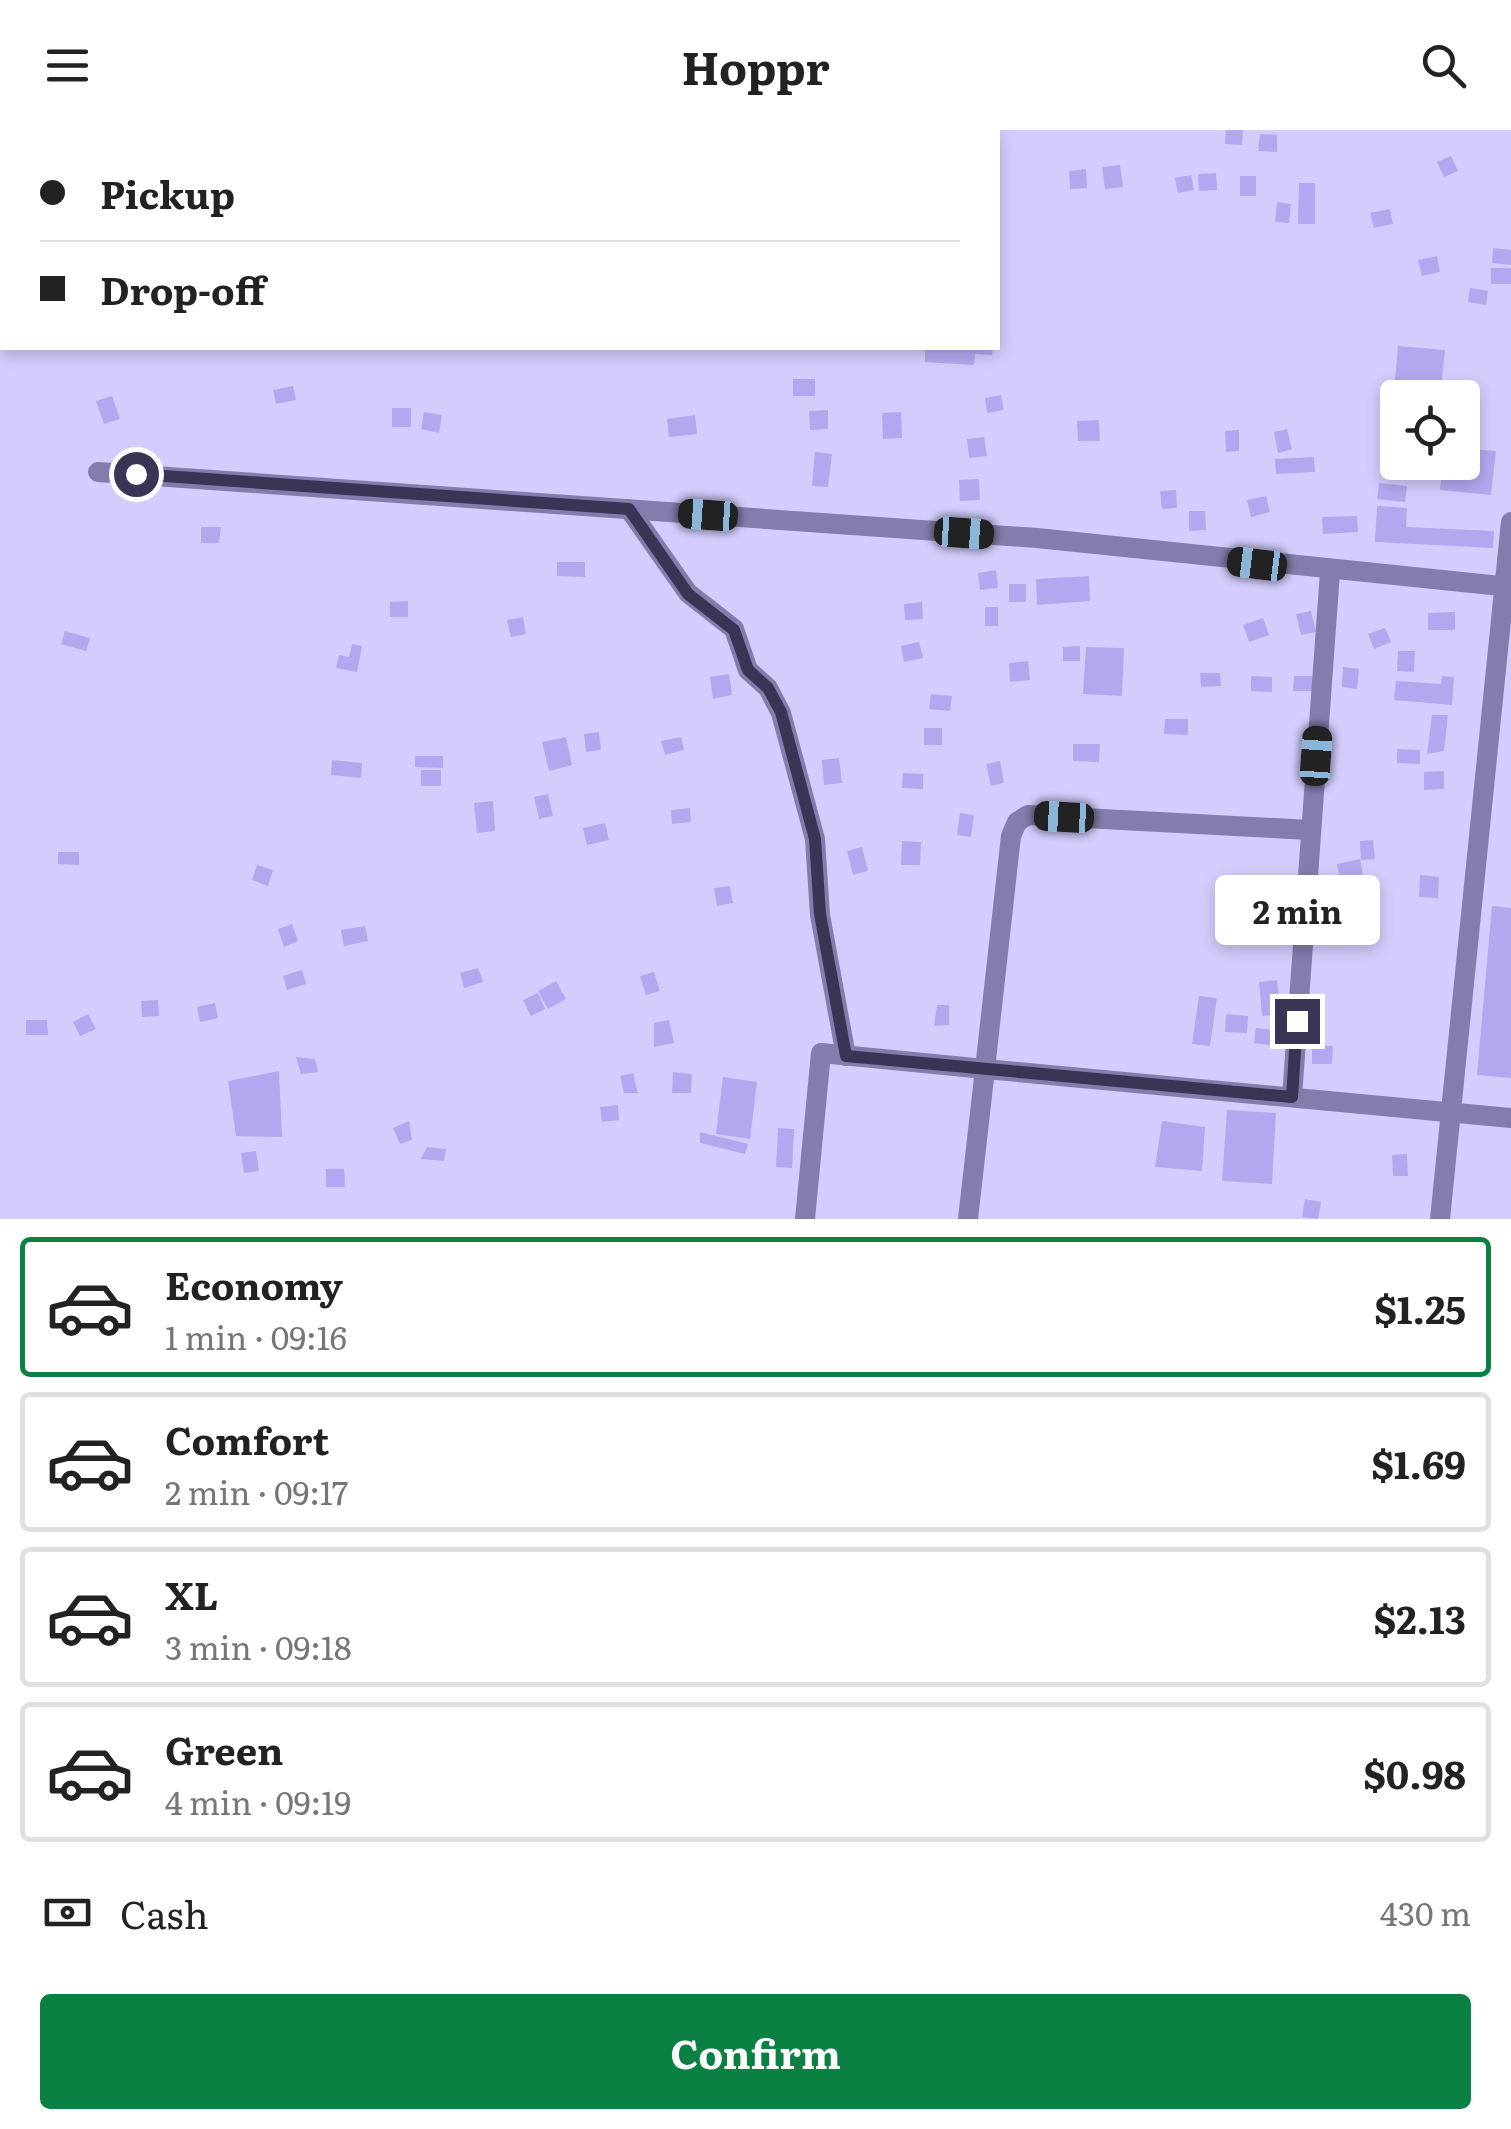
<!DOCTYPE html>
<meta charset="utf-8">
<style>
:root{--surface:#fff;--page:#f2f2f2;--text:#222;--muted:#767676;--line:#e0e0e0;--accent:#0b8043}
body{margin:0;font-family:Literata,serif;background:var(--page);color:var(--text);height:100vh;display:flex;flex-direction:column;font-size:38px;white-space:nowrap}
*{box-sizing:border-box;margin:0}
p{font-size:32px;color:var(--muted)}
.icon{flex:none;width:55px;height:55px;fill:none;stroke:currentColor;stroke-width:2;stroke-linecap:round;stroke-linejoin:round}
.map{position:relative;height:1089px;overflow:hidden}
.drawer{display:flex;flex-direction:column;background:var(--surface);flex:1}
.drawer>*{flex:none}
.banner{position:absolute;left:0px;top:0px;width:1000px;height:220px;box-shadow:0 5px 15px #0003;display:grid;align-content:center;height:220px;padding:0 40px;background:var(--surface)}
.buttons{position:absolute;left:1380px;top:250px;display:grid;gap:20px}
.buttons a{display:grid;place-items:center;width:100px;height:100px;border-radius:10px;background:var(--surface);box-shadow:0 5px 15px #0003;font-size:50px}
.end{position:absolute;width:45px;height:45px;margin:-22px;border:12px solid #3a3555;background:#fff;box-shadow:0 0 0 5px #fff}
.from{border-radius:50%}
.bubble{position:absolute;height:70px;border-radius:10px;background:var(--surface);box-shadow:0 5px 15px #0003;font-size:32px;font-weight:700;line-height:70px;text-align:center}
.car{position:absolute;width:30px;height:60px;margin:-30px -15px;border-radius:12px;box-shadow:0 0 8px 2px #0007;background:linear-gradient(#222 24%,#8ab4d8 0 40%,#222 0 76%,#8ab4d8 0 86%,#222 0)}
.banner b{display:flex;align-items:center;gap:35px;height:95px;font-size:38px}
.banner b+b{border-top:2px solid var(--line)}
.banner i{width:25px;height:25px;background:var(--text)}
ul{padding:18px 0 0;list-style:none}
li{display:flex;align-items:center;gap:30px;height:140px;margin:0 20px 15px;padding:0 20px;border:5px solid var(--line);border-radius:10px}
li div{flex:1}
li b{display:block;font-size:38px}
li em{font-style:normal;font-weight:700}
li.active{border-color:var(--accent)}
li>.icon{width:90px;height:90px;stroke-width:1.5}
.pay{display:flex;align-items:center;gap:25px;height:110px;padding:0 40px;font-size:38px}
.pay p{margin-inline-start:auto}
.button{display:flex;gap:20px;margin-top:auto;padding:20px 40px}
.button a{flex:1;height:115px;border-radius:10px;background:var(--accent);color:#fff;font-size:40px;font-weight:700;line-height:115px;text-align:center}
header{display:flex;justify-content:space-between;align-items:center;height:130px;padding:0 40px;background:var(--surface);font-size:45px;font-weight:700}
.map>svg:first-child{display:block}
.building{fill:#b2a8ef}
.lines{fill:none;stroke-linecap:round;stroke-linejoin:round}
.street{stroke:#837dad;stroke-width:20}
.route{stroke:#3a3555;stroke-width:12}
</style>
<header><svg class="icon" aria-label="menu" viewBox="0 0 24 24"><path d="M4 6h16M4 12h16M4 18h16"/></svg>Hoppr<svg class="icon" aria-label="search" viewBox="0 0 24 24"><circle cx="10" cy="10" r="6"/><path d="M15 15l6 6"/></svg></header>
<div class="map">
<svg width="1511" height="1089" viewBox="0 0 1511 1089">
<rect width="100%" height="100%" fill="#d2cdfc"/>
<g class="building">
<polygon points="1226,0 1243,0 1242,15 1225,14"/>
<polygon points="1260,4 1277,5 1277,22 1258,21"/>
<polygon points="1451,26 1458,41 1444,47 1437,32"/>
<polygon points="1120,35 1123,57 1105,59 1102,37"/>
<polygon points="1086,39 1087,58 1070,59 1069,41"/>
<polygon points="1216,43 1217,60 1199,61 1198,44"/>
<polygon points="1191,45 1194,60 1178,63 1175,48"/>
<rect x="1240" y="46" width="16" height="20"/>
<polygon points="1299,53 1315,53 1315,94 1298,94"/>
<polygon points="1277,72 1291,74 1289,93 1275,92"/>
<polygon points="1390,79 1393,94 1374,98 1370,83"/>
<polygon points="1493,118 1511,120 1511,135 1492,133"/>
<polygon points="1437,126 1440,142 1422,146 1418,130"/>
<rect x="1491" y="138" width="20" height="16"/>
<polygon points="1470,158 1488,161 1486,175 1468,172"/>
<polygon points="1398,216 1445,220 1440,268 1398,268 1398,284 1392,284"/>
<polygon points="925,218 993,218 992,225 975,224 974,235 925,232"/>
<rect x="793" y="249" width="22" height="17"/>
<polygon points="293,256 296,270 276,274 273,260"/>
<polygon points="1001,265 1004,280 987,283 985,268"/>
<polygon points="112,266 120,289 104,294 96,271"/>
<rect x="392" y="278" width="19" height="19"/>
<polygon points="828,280 828,299 810,300 809,281"/>
<polygon points="424,282 442,285 439,303 421,299"/>
<polygon points="901,282 902,308 883,309 882,283"/>
<polygon points="695,285 697,304 669,307 667,289"/>
<polygon points="1099,290 1100,311 1078,311 1077,291"/>
<polygon points="1287,299 1292,319 1278,323 1274,302"/>
<polygon points="1239,300 1239,321 1226,322 1225,301"/>
<polygon points="984,307 987,326 969,328 967,309"/>
<polygon points="1462,318 1496,321 1491,365 1440,360 1443,332 1462,332"/>
<polygon points="815,322 832,324 828,357 812,356"/>
<polygon points="1314,327 1315,342 1276,344 1275,329"/>
<polygon points="979,349 980,370 960,371 959,350"/>
<polygon points="1379,353 1407,356 1405,372 1377,369"/>
<polygon points="1176,360 1177,378 1162,379 1160,361"/>
<polygon points="1266,366 1270,382 1251,387 1247,370"/>
<polygon points="1377,376 1407,378 1406,397 1494,401 1493,418 1375,412"/>
<polygon points="1189,381 1205,381 1206,400 1189,401"/>
<polygon points="1357,386 1358,402 1323,404 1322,387"/>
<polygon points="201,397 221,397 219,413 201,413"/>
<polygon points="557,432 585,432 585,447 557,446"/>
<polygon points="996,440 998,458 980,460 978,443"/>
<polygon points="1089,446 1090,471 1037,475 1036,449"/>
<rect x="1009" y="454" width="17" height="18"/>
<polygon points="408,471 408,487 390,487 390,472"/>
<polygon points="922,472 923,489 905,490 904,474"/>
<rect x="985" y="477" width="13" height="19"/>
<polygon points="1311,481 1316,502 1301,505 1296,484"/>
<polygon points="1455,482 1455,500 1428,500 1428,483"/>
<polygon points="523,487 526,504 511,507 507,490"/>
<polygon points="1263,488 1269,505 1249,512 1243,495"/>
<polygon points="1385,498 1391,512 1374,519 1368,504"/>
<polygon points="65,501 90,508 86,521 61,514"/>
<polygon points="919,512 923,528 904,532 901,516"/>
<polygon points="352,514 362,516 357,542 336,538 339,525 349,527"/>
<polygon points="1080,516 1080,531 1063,531 1063,517"/>
<polygon points="1086,517 1124,518 1122,566 1083,564"/>
<polygon points="1398,521 1415,521 1414,542 1397,541"/>
<polygon points="1028,531 1030,550 1010,552 1009,533"/>
<polygon points="1343,537 1359,539 1357,559 1342,557"/>
<polygon points="1200,543 1220,543 1221,556 1201,557"/>
<polygon points="729,544 732,565 713,569 710,547"/>
<polygon points="1251,546 1272,547 1272,562 1251,561"/>
<polygon points="1294,546 1315,546 1314,561 1293,561"/>
<polygon points="1442,546 1454,547 1452,575 1394,570 1396,551 1441,554"/>
<polygon points="931,564 952,566 950,581 929,579"/>
<polygon points="1432,585 1448,585 1444,621 1427,624"/>
<polygon points="1165,589 1188,589 1188,605 1164,604"/>
<rect x="924" y="598" width="18" height="17"/>
<polygon points="599,602 601,620 586,622 584,604"/>
<polygon points="566,607 572,635 549,641 542,612"/>
<polygon points="681,607 684,620 665,625 661,611"/>
<polygon points="1073,614 1100,614 1099,632 1073,631"/>
<polygon points="1397,619 1420,620 1420,634 1397,633"/>
<polygon points="415,626 443,626 443,638 415,637"/>
<polygon points="839,628 842,653 824,655 822,630"/>
<polygon points="332,630 362,633 361,648 331,645"/>
<polygon points="1000,631 1004,653 991,656 986,634"/>
<rect x="421" y="640" width="20" height="16"/>
<polygon points="1444,641 1444,659 1424,660 1424,642"/>
<polygon points="903,643 923,644 923,659 902,658"/>
<polygon points="548,664 553,686 539,689 534,667"/>
<polygon points="493,671 495,701 477,703 474,673"/>
<polygon points="690,678 691,692 672,694 671,680"/>
<polygon points="960,683 974,685 971,707 957,705"/>
<polygon points="605,693 609,710 587,715 583,698"/>
<polygon points="1373,710 1375,729 1361,730 1360,711"/>
<polygon points="902,711 921,712 920,735 901,735"/>
<polygon points="862,717 868,741 853,745 847,721"/>
<polygon points="58,722 79,722 79,735 58,734"/>
<polygon points="1360,729 1363,746 1340,750 1337,734"/>
<polygon points="257,735 273,740 268,756 252,750"/>
<polygon points="1420,745 1439,747 1438,768 1419,767"/>
<polygon points="730,756 733,773 717,776 714,758"/>
<polygon points="1492,776 1511,778 1511,948 1477,945"/>
<polygon points="292,794 298,811 284,817 278,799"/>
<polygon points="365,796 368,811 344,816 341,800"/>
<polygon points="478,838 483,852 464,858 460,843"/>
<polygon points="302,840 306,854 287,860 283,846"/>
<polygon points="654,842 660,861 646,865 640,846"/>
<polygon points="1277,850 1281,884 1262,886 1259,852"/>
<polygon points="556,851 566,869 548,879 538,861"/>
<polygon points="538,863 545,879 531,886 523,870"/>
<polygon points="1199,866 1217,868 1210,916 1192,914"/>
<polygon points="158,870 159,886 142,887 141,871"/>
<polygon points="215,873 218,888 200,892 197,877"/>
<polygon points="937,875 949,875 949,895 934,896"/>
<polygon points="88,884 96,899 80,906 73,892"/>
<polygon points="1226,884 1248,886 1247,903 1225,902"/>
<polygon points="26,890 47,890 48,905 26,905"/>
<polygon points="669,890 674,913 654,917 654,893"/>
<polygon points="1256,898 1285,901 1283,917 1254,913"/>
<polygon points="1312,916 1333,916 1332,934 1312,934"/>
<polygon points="296,927 315,929 318,942 301,944"/>
<polygon points="279,941 282,1007 236,1006 228,951"/>
<polygon points="673,942 692,944 691,963 672,963"/>
<polygon points="633,943 638,963 624,963 620,946"/>
<polygon points="723,947 757,952 750,1009 716,1004"/>
<polygon points="618,975 619,990 602,992 600,977"/>
<polygon points="1227,980 1276,983 1272,1054 1222,1051"/>
<polygon points="409,991 412,1010 400,1014 393,998"/>
<polygon points="1162,991 1205,997 1202,1041 1155,1037"/>
<polygon points="778,998 794,999 792,1038 776,1037"/>
<polygon points="700,1002 748,1014 745,1024 700,1013"/>
<polygon points="427,1017 446,1019 444,1031 421,1029"/>
<polygon points="256,1021 259,1041 244,1043 241,1023"/>
<polygon points="1407,1024 1408,1046 1393,1046 1392,1025"/>
<polygon points="326,1039 344,1039 345,1057 326,1057"/>
<polygon points="1305,1069 1321,1072 1318,1089 1302,1087"/>
</g>
<g class="lines">
<g class="street">
<polyline points="98,342 1037,408 1511,457"/>
<polyline points="629,379 688,463 734,499 748,540 768,558 781,583 815,709 820,785 846,926"/>
<polyline points="1292,967 1330,442"/>
<polyline points="805,1089 821,923 985,939 1011,706 1017,692 1028,685 1310,700"/>
<polyline points="968,1089 985,939 1511,988"/>
<polyline points="1440,1089 1511,392"/>
</g>
</g>
<g class="lines">
<polyline class="route" points="136,344 629,379 688,464 734,500 748,540 768,558 781,582 815,709 820,784 846,926 1292,967 1297,891"/>
</g>
</svg>
<div class="buttons">
<a><svg class="icon" aria-label="locate" viewBox="0 0 24 24"><circle cx="12" cy="12" r="6"/><path d="M12 2v4M12 18v4M2 12h4M18 12h4"/></svg></a>
</div>
<i class="end from" style="left:136px;top:344px"></i>
<i class="end" style="left:1297px;top:891px"></i>
<div class="bubble" style="left:1215px;top:745px;width:165px">2 min</div>
<i class="car" style="left:708px;top:385px;rotate:274deg"></i>
<i class="car" style="left:964px;top:403px;rotate:94deg"></i>
<i class="car" style="left:1257px;top:434px;rotate:277deg"></i>
<i class="car" style="left:1316px;top:626px;rotate:4deg"></i>
<i class="car" style="left:1064px;top:687px;rotate:273deg"></i>
<div class="banner">
<b><i class="from"></i>Pickup</b>
<b><i></i>Drop-off</b>
</div>
</div>
<section class="drawer">
<ul>
<li class="active"><svg class="icon" aria-label="car" viewBox="0 0 24 24"><path d="M5 17H2v-5l4-1 3-4h7l3 4 3 1v5h-3M9 17h6M6 11h13"/><circle cx="7" cy="17" r="2"/><circle cx="17" cy="17" r="2"/></svg><div><b>Economy</b><p>1 min · 09:16</p></div><em>$1.25</em></li>
<li><svg class="icon" aria-label="car" viewBox="0 0 24 24"><path d="M5 17H2v-5l4-1 3-4h7l3 4 3 1v5h-3M9 17h6M6 11h13"/><circle cx="7" cy="17" r="2"/><circle cx="17" cy="17" r="2"/></svg><div><b>Comfort</b><p>2 min · 09:17</p></div><em>$1.69</em></li>
<li><svg class="icon" aria-label="car" viewBox="0 0 24 24"><path d="M5 17H2v-5l4-1 3-4h7l3 4 3 1v5h-3M9 17h6M6 11h13"/><circle cx="7" cy="17" r="2"/><circle cx="17" cy="17" r="2"/></svg><div><b>XL</b><p>3 min · 09:18</p></div><em>$2.13</em></li>
<li><svg class="icon" aria-label="car" viewBox="0 0 24 24"><path d="M5 17H2v-5l4-1 3-4h7l3 4 3 1v5h-3M9 17h6M6 11h13"/><circle cx="7" cy="17" r="2"/><circle cx="17" cy="17" r="2"/></svg><div><b>Green</b><p>4 min · 09:19</p></div><em>$0.98</em></li>
</ul>
<div class="pay"><svg class="icon" aria-label="cash" viewBox="0 0 24 24"><path d="M3 7h18v10H3z"/><circle cx="12" cy="12" r="2"/></svg>Cash<p>430 m</p></div>
<div class="button"><a>Confirm</a></div>
</section>
